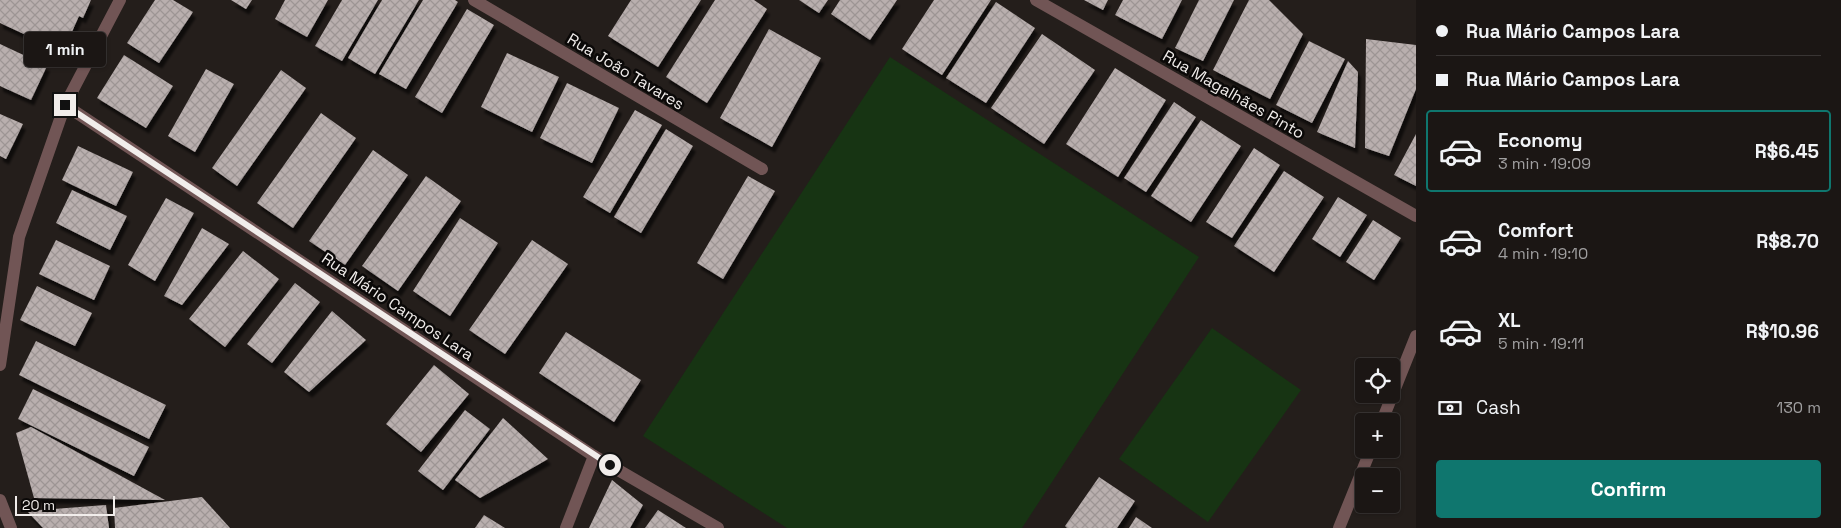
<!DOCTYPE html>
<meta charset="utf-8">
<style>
:root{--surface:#1b1614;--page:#241f1d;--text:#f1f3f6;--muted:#a09fa0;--line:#393534;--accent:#0f766e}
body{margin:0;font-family:"Space Grotesk",sans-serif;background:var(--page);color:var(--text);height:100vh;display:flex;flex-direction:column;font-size:19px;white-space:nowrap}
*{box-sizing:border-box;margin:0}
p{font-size:16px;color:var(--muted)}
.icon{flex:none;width:28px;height:28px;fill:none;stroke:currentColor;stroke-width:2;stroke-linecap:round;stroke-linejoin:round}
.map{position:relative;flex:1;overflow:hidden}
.panel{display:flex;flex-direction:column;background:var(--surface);width:425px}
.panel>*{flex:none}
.top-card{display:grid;align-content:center;height:110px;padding:0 20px;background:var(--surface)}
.fabs{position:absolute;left:1355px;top:358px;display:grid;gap:10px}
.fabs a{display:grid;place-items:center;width:45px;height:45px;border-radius:5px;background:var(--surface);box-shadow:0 1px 4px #0004,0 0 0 1px var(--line);font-size:25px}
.scale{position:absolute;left:15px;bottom:12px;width:100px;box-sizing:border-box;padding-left:5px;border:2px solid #f1edeb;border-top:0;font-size:14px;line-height:18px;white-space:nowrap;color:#f1edeb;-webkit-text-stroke:4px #0b0908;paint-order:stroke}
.end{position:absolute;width:22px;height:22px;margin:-11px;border:6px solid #f1edeb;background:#111;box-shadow:0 0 0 2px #111}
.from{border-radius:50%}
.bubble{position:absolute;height:35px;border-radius:5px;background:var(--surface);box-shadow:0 1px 4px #0004,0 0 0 1px var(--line);font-size:16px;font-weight:700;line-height:35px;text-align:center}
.top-card b{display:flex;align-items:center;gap:18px;height:48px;font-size:19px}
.top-card b+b{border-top:1px solid var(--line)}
.top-card i{width:12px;height:12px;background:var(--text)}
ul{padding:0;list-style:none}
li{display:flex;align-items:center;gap:15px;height:82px;margin:0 10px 8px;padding:0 10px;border:2px solid transparent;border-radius:5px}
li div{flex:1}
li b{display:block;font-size:19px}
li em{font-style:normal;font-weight:700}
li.on{border-color:var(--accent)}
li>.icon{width:45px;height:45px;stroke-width:1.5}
.pay{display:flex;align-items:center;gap:12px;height:55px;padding:0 20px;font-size:19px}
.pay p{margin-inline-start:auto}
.action{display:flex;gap:10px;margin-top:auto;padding:10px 20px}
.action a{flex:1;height:58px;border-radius:5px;background:var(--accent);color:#fff;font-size:20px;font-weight:700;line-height:58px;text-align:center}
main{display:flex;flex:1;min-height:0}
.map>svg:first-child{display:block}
.pitch{fill:#173413}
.building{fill:url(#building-cross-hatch);filter:url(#shadow)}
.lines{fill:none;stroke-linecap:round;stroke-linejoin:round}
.minor{stroke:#715555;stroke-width:12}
.tertiary{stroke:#715555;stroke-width:12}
.route{stroke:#f1edeb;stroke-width:6}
.labels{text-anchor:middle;stroke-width:5;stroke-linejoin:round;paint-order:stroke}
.street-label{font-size:16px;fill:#f1edeb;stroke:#0b0908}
</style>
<main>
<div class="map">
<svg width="1416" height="528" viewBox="0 0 1416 528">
<defs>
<pattern id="building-cross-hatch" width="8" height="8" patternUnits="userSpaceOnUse" patternTransform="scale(1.25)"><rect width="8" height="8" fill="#b9afae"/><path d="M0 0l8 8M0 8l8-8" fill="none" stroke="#9d9594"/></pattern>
<filter id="shadow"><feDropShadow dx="3" dy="5.5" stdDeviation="1" flood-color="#0009"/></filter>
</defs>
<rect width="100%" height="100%" fill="#241e1b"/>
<g class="pitch">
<polygon points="890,57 1199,257 1022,528 787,528 643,436"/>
<polygon points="1212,328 1301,390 1208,522 1119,459"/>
</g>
<g class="building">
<polygon points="0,0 91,0 83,18 79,16 63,52 0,23"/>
<polygon points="155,0 173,0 193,12 159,63 127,43"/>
<polygon points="231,0 252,0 246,9"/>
<polygon points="285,0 328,0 307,37 275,19"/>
<polygon points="342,0 378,0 342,61 315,46"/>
<polygon points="382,0 419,0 375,74 348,58"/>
<polygon points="423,0 455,0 458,2 406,89 379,74"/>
<polygon points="631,0 701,0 658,67 608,36"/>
<polygon points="715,0 754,0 767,9 707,103 666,77"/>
<polygon points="799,0 828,0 819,13"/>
<polygon points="840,0 897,0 870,40 831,14"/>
<polygon points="934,0 991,0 942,75 902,49"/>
<polygon points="1084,0 1108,0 1103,10"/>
<polygon points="1123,0 1182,0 1162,39 1115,15"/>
<polygon points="1199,0 1234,0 1203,61 1175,48"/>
<polygon points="1249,0 1269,0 1303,34 1270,99 1213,70"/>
<polygon points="996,2 1035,28 986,103 946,78"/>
<polygon points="467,9 494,25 442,113 415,97"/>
<polygon points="769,29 821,58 772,147 720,118"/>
<polygon points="1042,34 1095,70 1044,144 991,108"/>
<polygon points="1366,39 1416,45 1416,89 1389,156 1365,148"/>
<polygon points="1309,41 1345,59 1312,123 1276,105"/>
<polygon points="0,44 47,66 31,100 0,86"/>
<polygon points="507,53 559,77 532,132 481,107"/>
<polygon points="124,55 173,86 146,128 97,98"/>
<polygon points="1348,61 1358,72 1355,148 1317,132"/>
<polygon points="1115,68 1166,100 1118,177 1066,144"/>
<polygon points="206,69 234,84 195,152 168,136"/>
<polygon points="281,70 306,88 237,186 212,168"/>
<polygon points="567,83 619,108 592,163 540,138"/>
<polygon points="1174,102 1196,117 1146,192 1124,178"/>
<polygon points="635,110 662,125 610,213 583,197"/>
<polygon points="321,113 356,138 293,228 257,203"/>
<polygon points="0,114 23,124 6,159 0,156"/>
<polygon points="1201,120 1241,146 1191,222 1151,196"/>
<polygon points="666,129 693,146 641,233 614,217"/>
<polygon points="1416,134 1416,186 1394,175"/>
<polygon points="78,146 133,172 116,206 62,180"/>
<polygon points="1254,148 1280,165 1232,238 1206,222"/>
<polygon points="373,150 408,175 345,265 309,241"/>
<polygon points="1284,171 1324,197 1274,272 1234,246"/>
<polygon points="426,176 461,201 398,291 362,266"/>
<polygon points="748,176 775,191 723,279 697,263"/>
<polygon points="72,190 127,216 110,250 56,223"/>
<polygon points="1338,197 1367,215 1340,257 1312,239"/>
<polygon points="166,198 194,213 155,281 128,265"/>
<polygon points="460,218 498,243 450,316 413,291"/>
<polygon points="1373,220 1401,238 1374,280 1346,262"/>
<polygon points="202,228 229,244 182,305 164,296"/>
<polygon points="56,240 110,266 94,300 39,274"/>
<polygon points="532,240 568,264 505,354 469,330"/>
<polygon points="243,251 279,279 225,347 189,319"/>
<polygon points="295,283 320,302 272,363 247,344"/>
<polygon points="37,286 92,313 75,346 20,320"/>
<polygon points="332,311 366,340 309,392 284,372"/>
<polygon points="566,332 641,380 614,422 539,373"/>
<polygon points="36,341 166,405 149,439 19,375"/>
<polygon points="434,365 469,394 421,452 386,424"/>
<polygon points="33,389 149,447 134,476 18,419"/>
<polygon points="465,410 490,429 443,490 418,471"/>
<polygon points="503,418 548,459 480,498 455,480"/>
<polygon points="31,427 165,500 34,498 16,433"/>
<polygon points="1099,477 1135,501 1117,528 1067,528 1065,526"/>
<polygon points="612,480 643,505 630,528 589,528"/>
<polygon points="202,497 230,528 115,528 114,508"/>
<polygon points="106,505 109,528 43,528 27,511"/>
<polygon points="658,510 686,528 645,528"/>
<polygon points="484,515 505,528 475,528"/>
<polygon points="1136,517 1152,528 1129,528"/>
</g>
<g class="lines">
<g class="minor">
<polyline points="474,0 762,169"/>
<polyline points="1036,0 1416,216"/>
<polyline points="65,105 594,456 718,528"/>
<polyline points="566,528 594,456"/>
</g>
<g class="tertiary">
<polyline points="0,365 19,237 65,105 120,0"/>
<polyline points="1382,421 1416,336"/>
<polyline points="0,500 11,528"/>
<polyline points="1339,528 1371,449"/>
</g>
</g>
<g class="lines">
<polyline class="route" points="65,105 610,465"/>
</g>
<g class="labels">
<g class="street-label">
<text transform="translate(626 71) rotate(31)" y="6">Rua João Tavares</text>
<text transform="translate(1234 94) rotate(30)" y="6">Rua Magalhães Pinto</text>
<text transform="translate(398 306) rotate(34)" y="6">Rua Mário Campos Lara</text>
</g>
</g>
</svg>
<div class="fabs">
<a><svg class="icon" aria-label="locate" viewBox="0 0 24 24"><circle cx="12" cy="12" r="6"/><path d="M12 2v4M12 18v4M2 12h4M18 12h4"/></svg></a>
<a>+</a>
<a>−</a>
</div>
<div class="scale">20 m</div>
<i class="end from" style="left:610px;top:465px"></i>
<i class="end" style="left:65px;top:105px"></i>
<div class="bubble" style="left:24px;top:32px;width:82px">1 min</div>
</div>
<section class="panel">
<div class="top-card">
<b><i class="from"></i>Rua Mário Campos Lara</b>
<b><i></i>Rua Mário Campos Lara</b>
</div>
<ul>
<li class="on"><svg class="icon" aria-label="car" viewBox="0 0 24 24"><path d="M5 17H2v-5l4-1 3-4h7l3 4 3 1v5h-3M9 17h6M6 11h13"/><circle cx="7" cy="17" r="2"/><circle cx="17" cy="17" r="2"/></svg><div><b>Economy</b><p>3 min · 19:09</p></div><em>R$6.45</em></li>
<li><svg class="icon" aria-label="car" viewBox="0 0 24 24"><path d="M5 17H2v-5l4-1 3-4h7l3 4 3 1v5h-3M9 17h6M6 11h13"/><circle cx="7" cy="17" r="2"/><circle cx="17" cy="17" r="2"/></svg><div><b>Comfort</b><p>4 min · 19:10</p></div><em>R$8.70</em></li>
<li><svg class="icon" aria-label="car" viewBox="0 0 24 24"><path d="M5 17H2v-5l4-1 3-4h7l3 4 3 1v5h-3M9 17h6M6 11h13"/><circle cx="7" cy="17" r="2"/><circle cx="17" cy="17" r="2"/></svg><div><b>XL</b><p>5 min · 19:11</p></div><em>R$10.96</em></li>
</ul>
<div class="pay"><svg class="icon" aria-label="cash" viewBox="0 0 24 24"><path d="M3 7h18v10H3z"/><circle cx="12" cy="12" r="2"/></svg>Cash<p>130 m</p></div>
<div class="action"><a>Confirm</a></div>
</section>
</main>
